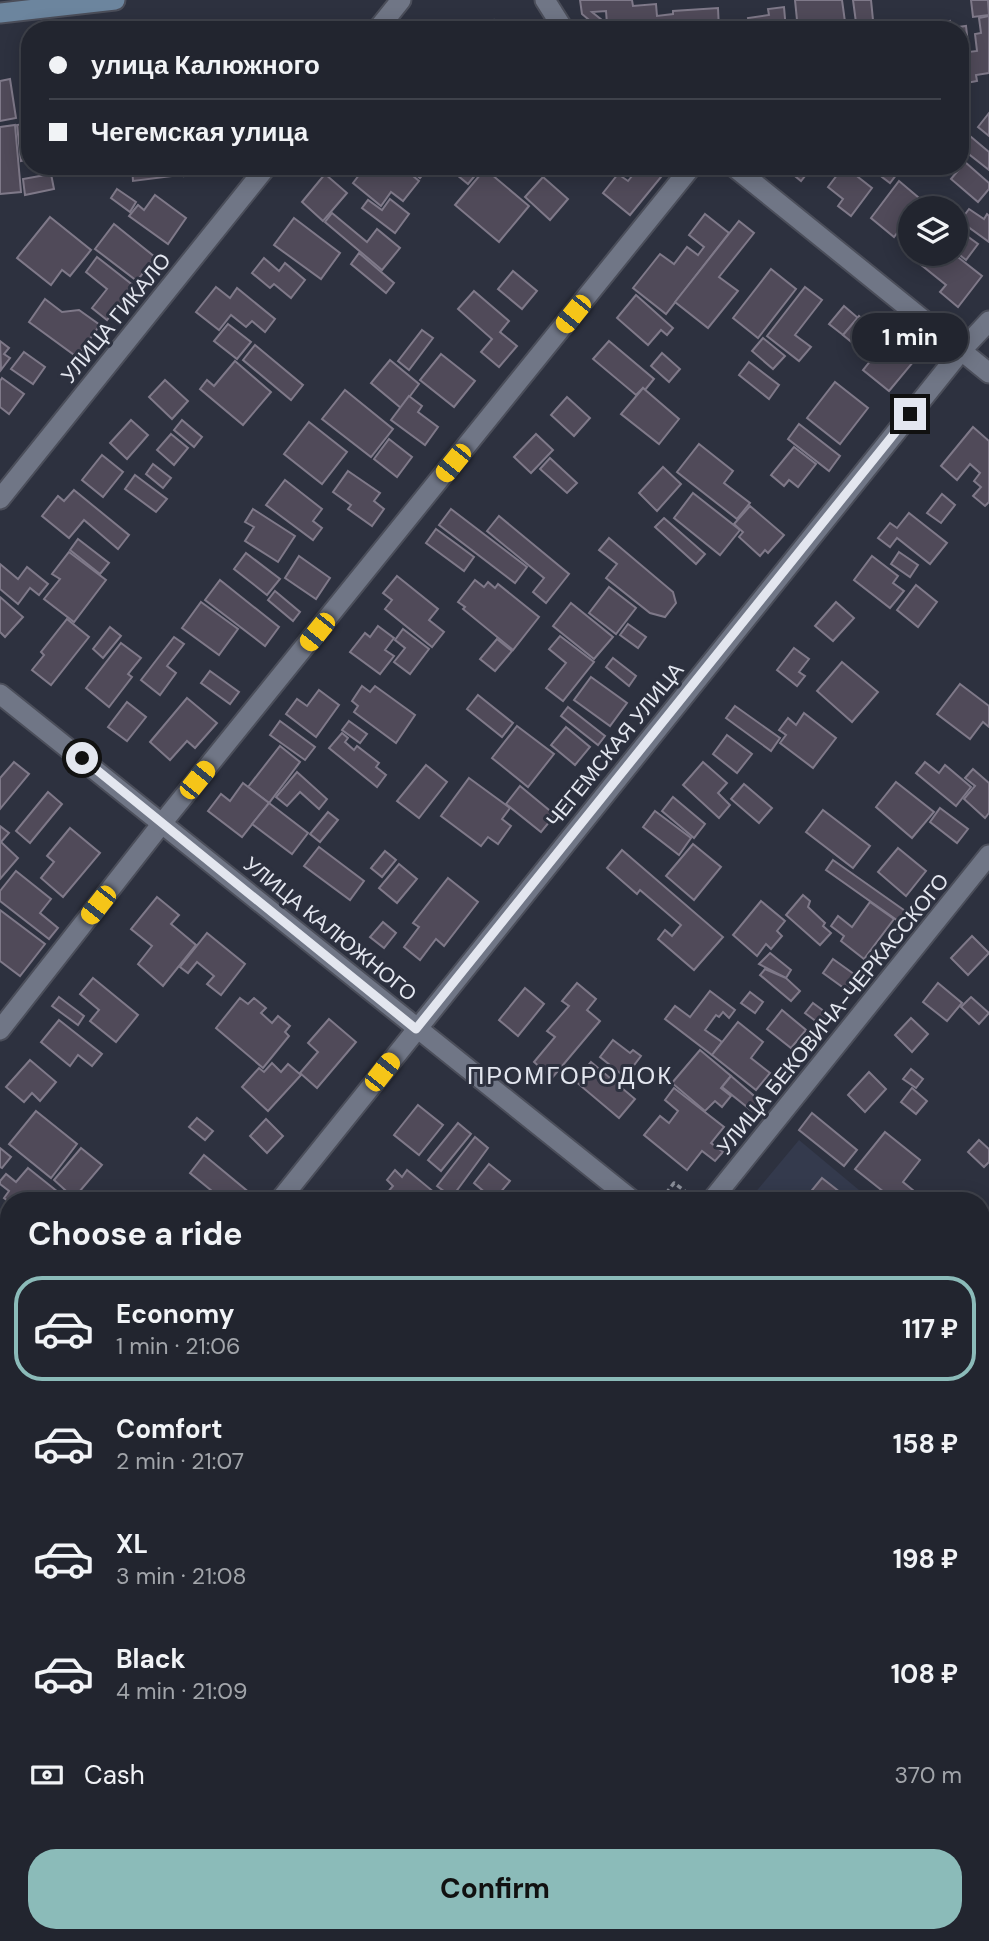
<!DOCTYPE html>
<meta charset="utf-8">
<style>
:root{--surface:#22252f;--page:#2e313b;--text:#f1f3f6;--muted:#a2a5aa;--line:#3f424b;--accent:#8bbbb9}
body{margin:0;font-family:"DM Sans",sans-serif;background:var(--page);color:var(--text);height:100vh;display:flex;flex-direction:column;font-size:26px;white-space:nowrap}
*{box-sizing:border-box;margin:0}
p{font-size:23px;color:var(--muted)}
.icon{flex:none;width:38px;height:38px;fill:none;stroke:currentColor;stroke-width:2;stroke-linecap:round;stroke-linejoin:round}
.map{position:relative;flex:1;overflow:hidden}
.panel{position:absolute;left:0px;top:1192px;width:990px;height:751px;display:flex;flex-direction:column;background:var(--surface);border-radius:28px 28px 0 0;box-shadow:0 4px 18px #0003,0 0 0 2px var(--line)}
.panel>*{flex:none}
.top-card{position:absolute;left:21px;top:21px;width:948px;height:154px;border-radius:28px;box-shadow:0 4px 18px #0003,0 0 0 2px var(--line);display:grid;align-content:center;height:154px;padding:0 28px;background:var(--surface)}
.tools{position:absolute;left:898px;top:196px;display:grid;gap:14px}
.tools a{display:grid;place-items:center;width:70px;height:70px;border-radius:50%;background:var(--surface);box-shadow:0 4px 18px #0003,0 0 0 2px var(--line);font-size:35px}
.end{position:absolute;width:32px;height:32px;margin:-16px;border:9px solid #e3e6ef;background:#111;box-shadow:0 0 0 4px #111}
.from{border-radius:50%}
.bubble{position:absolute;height:49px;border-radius:24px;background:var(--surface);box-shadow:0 4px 18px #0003,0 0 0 2px var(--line);font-size:23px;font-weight:700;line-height:49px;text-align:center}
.car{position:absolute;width:21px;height:42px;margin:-21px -10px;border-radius:9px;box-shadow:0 0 5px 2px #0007;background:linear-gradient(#f5c518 24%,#345 0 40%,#f5c518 0 76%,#345 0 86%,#f5c518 0)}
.top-card b{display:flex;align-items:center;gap:24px;height:66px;font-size:26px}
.top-card b+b{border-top:2px solid var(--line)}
.top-card i{width:18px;height:18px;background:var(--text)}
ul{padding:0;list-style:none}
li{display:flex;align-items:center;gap:21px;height:105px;margin:0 14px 10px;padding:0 14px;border:4px solid transparent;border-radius:28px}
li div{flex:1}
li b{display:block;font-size:26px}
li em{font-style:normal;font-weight:700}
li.current{border-color:var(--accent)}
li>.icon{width:63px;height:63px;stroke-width:1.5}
h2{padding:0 28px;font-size:32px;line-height:84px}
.pay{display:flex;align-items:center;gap:18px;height:77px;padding:0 28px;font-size:26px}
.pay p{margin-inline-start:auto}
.cta{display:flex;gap:14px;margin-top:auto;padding:14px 28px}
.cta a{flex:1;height:80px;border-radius:28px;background:var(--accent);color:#111;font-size:28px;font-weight:700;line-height:80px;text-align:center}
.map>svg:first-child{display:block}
.built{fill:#343a4d}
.building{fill:#504a59;stroke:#7f7989;stroke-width:2;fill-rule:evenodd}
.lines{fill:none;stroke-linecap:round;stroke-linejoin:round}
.minor-casing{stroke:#4b4e5a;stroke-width:23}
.tertiary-casing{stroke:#4b4e5a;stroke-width:23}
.secondary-casing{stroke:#4b4e5a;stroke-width:23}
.path{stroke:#898d98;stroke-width:3.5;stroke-dasharray:5 3.5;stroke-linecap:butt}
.minor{stroke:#707686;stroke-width:19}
.tertiary{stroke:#707686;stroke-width:19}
.secondary{stroke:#6c859e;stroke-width:19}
.route{stroke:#e3e6ef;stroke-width:9}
.labels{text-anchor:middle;stroke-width:6;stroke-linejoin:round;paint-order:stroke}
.street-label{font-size:21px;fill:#e3e6ef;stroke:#2d313f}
.quarter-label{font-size:24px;letter-spacing:2px;fill:#e3e6ef;stroke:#2d313f}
</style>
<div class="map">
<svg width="989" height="1941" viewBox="0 0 989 1941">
<rect width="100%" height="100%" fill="#2d313f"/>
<g class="built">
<polygon points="799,1140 871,1200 749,1200"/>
<polygon points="982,1293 989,1299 989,1348 982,1357"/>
</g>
<g class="building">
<path d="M 580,0 L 632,0 L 633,6 L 656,4 L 657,16 L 673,14 L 673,11 L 718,8 L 719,30 L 601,30 L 582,14 ZM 606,11 L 607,24 L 592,12 Z"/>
<polygon points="795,0 842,0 846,29 798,30"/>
<polygon points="853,0 871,0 874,30 857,30"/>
<polygon points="971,0 988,0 989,15 973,17"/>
<polygon points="784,7 786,30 750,30 748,18 769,15 768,9"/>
<polygon points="989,16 989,73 976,75 977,81 961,84 961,30 929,30 928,24 950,21 951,28 966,26 969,52 977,51 975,34 981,33 979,18"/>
<polygon points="494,20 504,30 460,30"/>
<polygon points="10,79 16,118 0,121 0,81"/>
<polygon points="989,113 989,136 978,127"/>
<polygon points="30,123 30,159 21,161 17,125"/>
<polygon points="15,125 21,192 0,194 0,127"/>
<polygon points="970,136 989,152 989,170 961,148"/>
<polygon points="965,162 989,183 989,189 978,202 951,179"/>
<polygon points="132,166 180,166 181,175 133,181"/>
<polygon points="183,166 204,166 205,173 184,176"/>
<polygon points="366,166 401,166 419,181 403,201 391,192 381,206 353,183"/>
<polygon points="406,166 430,166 420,178"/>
<polygon points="446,166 481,166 482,167 468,184"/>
<polygon points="640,166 670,166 630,215 603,193 618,174 628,181"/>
<polygon points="794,166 813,166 801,181 790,172"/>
<polygon points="844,166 872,188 851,216 838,206 843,199 828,187"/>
<polygon points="890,166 903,166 890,183 882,177"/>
<polygon points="485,169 529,206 499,242 455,205"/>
<polygon points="51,174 54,189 25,195 23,179"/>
<polygon points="325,174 347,193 323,221 302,202"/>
<polygon points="543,177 568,199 550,220 525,197"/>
<polygon points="899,181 931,208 910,208 910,226 904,224 894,237 871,218"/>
<polygon points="117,189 136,202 130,212 111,198"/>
<polygon points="155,195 186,218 168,244 129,216 138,205 144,210"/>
<polygon points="390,199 409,214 395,233 362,208 368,200 382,210"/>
<polygon points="969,209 984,219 987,214 989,216 989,242 960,221"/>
<polygon points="332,213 367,242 377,229 400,248 382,270 325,222"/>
<polygon points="705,214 729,233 666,314 633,288 660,254 674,264 687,247 698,255 704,247 689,235"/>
<polygon points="50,217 91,250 70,276 62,270 51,285 17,258"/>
<polygon points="294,218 340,253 321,279 274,245"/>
<polygon points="739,221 754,233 719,277 738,291 708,328 675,302"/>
<polygon points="114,224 155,257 137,281 95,249"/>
<polygon points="956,228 978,244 966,260 956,252"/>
<polygon points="359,253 394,283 386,293 351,264"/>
<polygon points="927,254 943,254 941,256 948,261 954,254 982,276 958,307 940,292 946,285 920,264"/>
<polygon points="97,257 134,286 107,320 92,308 107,289 86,272"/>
<polygon points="264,258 279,271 285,263 305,280 291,298 274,284 270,288 252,273"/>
<polygon points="771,269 796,289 758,338 733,318"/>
<polygon points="513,271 537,291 522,309 498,289"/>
<polygon points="216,287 230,298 237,288 275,319 265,332 252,321 246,327 231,315 219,330 196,312"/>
<polygon points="805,287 822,300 795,335 811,347 799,361 767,336"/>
<polygon points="474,291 509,321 500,332 517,346 499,367 481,352 492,339 458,309"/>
<polygon points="636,295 673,328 667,335 661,330 648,345 617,318"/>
<polygon points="45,299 62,312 79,310 100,325 77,357 29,322"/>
<polygon points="844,306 858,318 843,335 829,324"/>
<polygon points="859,316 914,361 889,391 863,370 872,359 843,335"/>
<polygon points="228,324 251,342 237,359 214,341"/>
<polygon points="422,330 433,338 409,370 398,361"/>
<polygon points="763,338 785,356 773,369 752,351"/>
<polygon points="0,341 9,348 4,354 10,358 1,370"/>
<polygon points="609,341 654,379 645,390 643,388 636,395 593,359"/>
<polygon points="255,345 303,385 291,400 243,360"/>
<polygon points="24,352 45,367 33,384 11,369"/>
<polygon points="662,353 680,369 669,382 651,366"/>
<polygon points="441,354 475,381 454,407 420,380"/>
<polygon points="390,360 419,384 401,408 371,383"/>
<polygon points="235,361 271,392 243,425 200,389 207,380 214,386"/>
<polygon points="749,362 779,385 769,399 739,375"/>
<polygon points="2,378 24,394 9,414 0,407 0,381"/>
<polygon points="165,380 188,401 172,419 149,397"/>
<polygon points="835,382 868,408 840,444 807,418"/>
<polygon points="643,388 679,419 659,444 621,414"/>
<polygon points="345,390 393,429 371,457 322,419"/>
<polygon points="409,396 422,406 418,412 438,427 425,445 391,420"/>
<polygon points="567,397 590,418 574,436 551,415"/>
<polygon points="131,420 148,435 127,459 110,443"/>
<polygon points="182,420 202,437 194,447 174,430"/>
<polygon points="309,422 347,452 322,484 284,454"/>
<polygon points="799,424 840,456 829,471 788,439"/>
<polygon points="973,427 989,441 989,502 985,506 973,496 981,487 974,481 980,473 970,464 957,480 941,466"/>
<polygon points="171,434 188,448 174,465 157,450"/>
<polygon points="536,434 553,450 531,473 514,457"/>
<polygon points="389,439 412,457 397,477 374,459"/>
<polygon points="699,444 733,471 724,483 750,503 737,519 677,472"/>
<polygon points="794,447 816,464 798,487 789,480 784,486 771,475"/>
<polygon points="102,455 123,472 103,497 82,480"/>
<polygon points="550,458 577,483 567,493 540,469"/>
<polygon points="153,464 171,478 163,488 146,474"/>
<polygon points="663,467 681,484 657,511 639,493"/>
<polygon points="348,471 380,493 374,501 384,509 372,526 348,509 351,505 333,492"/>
<polygon points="135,475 167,499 156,512 125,489"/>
<polygon points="285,480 322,509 313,521 322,528 313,540 266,505"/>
<polygon points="74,490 129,535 118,549 84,520 69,538 42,516 58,496 64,501"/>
<polygon points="693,493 740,530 720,555 674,518"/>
<polygon points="942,494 955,505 941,523 927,513"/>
<polygon points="750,506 784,535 768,553 765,550 760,556 739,537 743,532 734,524"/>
<polygon points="253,509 295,536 278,562 245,541 254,527 245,522"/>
<polygon points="451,509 527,567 515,583 439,525"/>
<polygon points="909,513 947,543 930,564 897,538 890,547 878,538 890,523 897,528"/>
<polygon points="499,516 569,574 546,603 533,592 544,578 487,531"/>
<polygon points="664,518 705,554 696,564 655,527"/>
<polygon points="436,529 474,557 464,571 426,543"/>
<polygon points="609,538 673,592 676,603 665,617 650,613 606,578 617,564 599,550"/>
<polygon points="78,539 109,563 100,574 70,550"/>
<polygon points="69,552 106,580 74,622 44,599 60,579 52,574"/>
<polygon points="899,552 918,565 910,577 891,564"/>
<polygon points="246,553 280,579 267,595 234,569"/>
<polygon points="299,556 330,578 316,599 285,578"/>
<polygon points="872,556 898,576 893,583 904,591 890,608 854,580"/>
<polygon points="0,564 18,579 27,567 48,584 39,595 30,588 18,604 0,589"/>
<polygon points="397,576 438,609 429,620 444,632 432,647 385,609 392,600 383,593"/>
<polygon points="220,580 279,627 265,646 205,600"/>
<polygon points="475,580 484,587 488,582 495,588 498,584 539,617 513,650 463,609 465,607 458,602"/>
<polygon points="916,585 937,602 918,627 897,610"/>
<polygon points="609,587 636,608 616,634 589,613"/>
<polygon points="275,591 300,612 293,621 268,600"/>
<polygon points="0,597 23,617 5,637 0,632"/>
<polygon points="201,602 238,629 219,655 182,628"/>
<polygon points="836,602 854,618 833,641 815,626"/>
<polygon points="571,603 613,637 594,659 553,626"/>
<polygon points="67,619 89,637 51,685 32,670 44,655 41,652"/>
<polygon points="628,624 646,637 638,648 620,635"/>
<polygon points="378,626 394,638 385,650 394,656 380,674 350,652 365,633 370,637"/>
<polygon points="110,627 121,636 103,658 93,649"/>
<polygon points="403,629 429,649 410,674 394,662 405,648 395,640"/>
<polygon points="560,636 594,662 563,701 546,688 566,663 549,649"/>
<polygon points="174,637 184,644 167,666 176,673 160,695 141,680"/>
<polygon points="497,639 512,651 495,671 480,659"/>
<polygon points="121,643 141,658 128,674 132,677 109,707 86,688"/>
<polygon points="794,648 809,659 799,672 805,676 797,686 777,670"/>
<polygon points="613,658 636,676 629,686 606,667"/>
<polygon points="842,662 878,692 852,722 817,691"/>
<polygon points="210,671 239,692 230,704 201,683"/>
<polygon points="591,677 627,703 610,726 574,700"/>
<polygon points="960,684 989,706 989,727 983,722 970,739 937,714"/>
<polygon points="362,686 370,692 375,686 415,715 396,743 354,712 358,706 352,701"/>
<polygon points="319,690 339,705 316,737 286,714 297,699 307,706"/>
<polygon points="478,695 513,723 502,737 467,709"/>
<polygon points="187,698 217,723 195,748 187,741 170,760 150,742"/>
<polygon points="127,702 146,717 127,741 108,727"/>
<polygon points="735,706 780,738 771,751 726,718"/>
<polygon points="568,707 605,736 598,745 561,716"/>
<polygon points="804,713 836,738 813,768 780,743 786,735 779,730 788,718 796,725"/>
<polygon points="280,721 315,747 305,760 270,735"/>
<polygon points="349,721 367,734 360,743 342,730"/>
<polygon points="517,726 554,754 528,787 492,758"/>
<polygon points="566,727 590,747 575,765 551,745"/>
<polygon points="342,733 348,738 345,742 354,750 357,746 379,763 376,767 386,775 377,787 329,748"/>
<polygon points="727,735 752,754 737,773 713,754"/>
<polygon points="280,746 300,762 269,803 248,787"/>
<polygon points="14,762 29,774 0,809 0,778"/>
<polygon points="703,762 727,783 718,793 730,805 719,818 683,785"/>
<polygon points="925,762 939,773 945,765 971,787 956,806 916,773"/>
<polygon points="426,765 447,782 419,818 397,801"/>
<polygon points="973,769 989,783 989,813 985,818 964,799 975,786 965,778"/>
<polygon points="297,772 327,799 319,809 300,792 287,806 276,797"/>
<polygon points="469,778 510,808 502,819 511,826 498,844 488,837 481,846 441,816"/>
<polygon points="896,782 934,812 912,838 876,807"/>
<polygon points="243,783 269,803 242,837 208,811 221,794 230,801"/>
<polygon points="744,784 772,808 759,823 731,799"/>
<polygon points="520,786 555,815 541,832 506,804"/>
<polygon points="48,792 62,804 30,843 16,831"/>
<polygon points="673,797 705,824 694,838 662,811"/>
<polygon points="269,803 308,833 292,854 252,824"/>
<polygon points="940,808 968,829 957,843 930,822"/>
<polygon points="823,810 870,846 853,868 806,832"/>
<polygon points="655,811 691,838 679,855 643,827"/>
<polygon points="328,812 338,820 320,842 310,834"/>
<polygon points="0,826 9,833 1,842 18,858 0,879"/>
<polygon points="70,828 100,853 63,897 41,878 54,862 47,856"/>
<polygon points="693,844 721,867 694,900 666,876"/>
<polygon points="319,847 364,881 350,900 304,866"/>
<polygon points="898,848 926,871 906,896 878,872"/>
<polygon points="622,850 723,937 694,970 658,939 665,930 672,936 681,925 640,890 637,894 607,868"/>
<polygon points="385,851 396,860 382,877 371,868"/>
<polygon points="833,860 908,913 901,923 826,870"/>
<polygon points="399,864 417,879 397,903 379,888"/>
<polygon points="16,871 51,899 40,913 58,928 49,939 0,901 0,891"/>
<polygon points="448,878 478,902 444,946 436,939 420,960 404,947 419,927 413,923"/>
<polygon points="803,895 810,901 808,907 825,923 823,926 831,933 820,945 786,915"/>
<polygon points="157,897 179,915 171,924 196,945 163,986 138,964 152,946 131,929"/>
<polygon points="761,901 785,921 777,931 782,936 771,949 766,944 757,956 733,935"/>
<polygon points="870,902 894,919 864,959 841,941 844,936 831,926 838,916 852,927"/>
<polygon points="0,910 45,944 20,976 0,961"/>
<polygon points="383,922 396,933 384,948 370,937"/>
<polygon points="207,933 245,964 221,995 207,984 214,976 197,962 188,973 180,967"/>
<polygon points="972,936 989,953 968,975 951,958"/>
<polygon points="770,953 791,970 786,978 759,964"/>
<polygon points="833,959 858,977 848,991 823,973"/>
<polygon points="765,969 786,978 800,991 791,1001 760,975"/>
<polygon points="93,978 138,1015 116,1042 90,1021 99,1010 80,994"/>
<polygon points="577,983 596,999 587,1010 600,1021 552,1078 534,1062 555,1037 547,1031 569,1006 562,1001"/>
<polygon points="938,983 962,1003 947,1021 923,1002"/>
<polygon points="525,988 544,1004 518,1036 499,1020"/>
<polygon points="710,991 735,1010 729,1018 723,1012 719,1017 716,1015 705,1030 722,1042 712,1055 665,1019 675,1006 690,1017"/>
<polygon points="750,992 763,1002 755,1013 741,1003"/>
<polygon points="59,997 84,1016 78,1025 52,1006"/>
<polygon points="971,997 989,1013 979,1024 961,1007"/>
<polygon points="240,998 248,1004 254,998 266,1008 261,1013 272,1023 278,1016 290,1026 285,1032 289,1036 263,1068 216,1028"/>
<polygon points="813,1003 833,1018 825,1028 805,1013"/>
<polygon points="782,1010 806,1030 791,1048 767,1029"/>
<polygon points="911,1018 928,1034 912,1052 895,1035"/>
<polygon points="329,1019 356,1042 317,1088 300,1073 318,1052 308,1043"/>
<polygon points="59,1020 102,1054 92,1066 78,1055 70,1066 41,1042"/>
<polygon points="738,1022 763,1042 751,1058 770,1073 756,1090 712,1055"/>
<polygon points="613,1040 630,1053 633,1050 641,1056 625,1077 600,1057"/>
<polygon points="700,1050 731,1076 721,1088 731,1096 722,1107 715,1101 705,1111 672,1083"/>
<polygon points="30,1060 56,1082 40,1101 32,1093 24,1102 6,1087"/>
<polygon points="591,1062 635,1099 619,1118 575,1081"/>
<polygon points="272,1063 281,1072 288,1064 301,1075 268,1111 242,1087 259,1068 264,1072"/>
<polygon points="911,1069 923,1079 916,1088 903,1079"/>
<polygon points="869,1072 886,1089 865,1112 848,1095"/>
<polygon points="731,1076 760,1101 752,1111 722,1087"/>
<polygon points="674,1088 724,1127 711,1143 723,1152 715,1161 702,1151 687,1170 644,1135 660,1116 669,1123 678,1111 665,1100"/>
<polygon points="912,1088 927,1101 916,1114 901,1102"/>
<polygon points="418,1105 443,1125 419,1155 394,1135"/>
<polygon points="36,1111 77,1144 51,1178 9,1144"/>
<polygon points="812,1113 857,1150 844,1166 799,1130"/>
<polygon points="197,1118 213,1131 205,1140 189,1127"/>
<polygon points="266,1119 283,1136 267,1153 250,1136"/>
<polygon points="458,1123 471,1134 441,1171 428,1160"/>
<polygon points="885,1132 920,1160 903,1182 919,1195 914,1200 894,1200 855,1169"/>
<polygon points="475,1137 488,1148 452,1197 437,1186"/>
<polygon points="979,1140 989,1149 989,1162 984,1167 968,1152"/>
<polygon points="0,1148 11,1157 2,1168 0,1167"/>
<polygon points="81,1148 102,1165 74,1198 54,1180"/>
<polygon points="204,1155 251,1194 246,1200 223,1200 190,1173"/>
<polygon points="489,1164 510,1181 494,1200 474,1183"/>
<polygon points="28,1168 68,1200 9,1200 9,1202 4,1198 9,1191 0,1184 0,1181 6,1174 16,1182"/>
<polygon points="395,1170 402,1177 407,1170 435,1193 429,1200 381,1200 393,1186 387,1180"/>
<polygon points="822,1178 850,1200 804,1200"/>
<polygon points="0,1442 9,1449 9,1468 0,1478"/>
<polygon points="9,1468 9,1487 0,1479"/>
<polygon points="982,1556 989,1562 989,1570 982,1578"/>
<polygon points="0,1672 4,1675 0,1681 9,1687 9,1749 0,1761 0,1718 4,1713 0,1710"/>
<polygon points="982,1813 989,1819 989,1838 982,1832"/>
<polygon points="982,1838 989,1843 989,1884 982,1878"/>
<polygon points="0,1842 9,1850 7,1864 9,1865 9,1881 5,1885 0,1881"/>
<polygon points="253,1934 297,1934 291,1941 256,1941 258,1938"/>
<polygon points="302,1934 319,1934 313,1941 296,1941"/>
<polygon points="325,1934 356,1934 359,1936 354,1941 334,1941"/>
<polygon points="434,1934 477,1934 478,1935 473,1941 444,1941"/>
<polygon points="644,1934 673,1934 666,1941 652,1941"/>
<polygon points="699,1934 708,1934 716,1941 692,1941"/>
<polygon points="751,1934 780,1934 785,1941 740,1941"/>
<polygon points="802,1934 857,1934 857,1935 834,1941 804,1941"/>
</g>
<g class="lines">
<g class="minor-casing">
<g id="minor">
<polyline points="545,0 564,30"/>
<polyline points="377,30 401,0"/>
<polyline points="733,166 989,373"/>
<polyline points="0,499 267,166"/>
<polyline points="0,1030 163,822 692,166"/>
<polyline points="280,1200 961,351 989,321"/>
<polyline points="712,1200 989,855"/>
<polyline points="982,1401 989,1392"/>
<polyline points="0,1555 9,1544"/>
<polyline points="0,1810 9,1816"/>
<polyline points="158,1934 167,1941"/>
<polyline points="119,1941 126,1934"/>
<polyline points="543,1941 549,1934"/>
</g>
</g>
<g class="tertiary-casing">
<g id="tertiary">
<polyline points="0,694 632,1200"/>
<polyline points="982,1480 989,1486"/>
</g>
</g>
<g class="secondary-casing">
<polyline id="secondary" points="0,13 115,0"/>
</g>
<polyline class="path" points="661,1200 674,1183 694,1198"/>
<use href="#minor" class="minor"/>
<use href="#tertiary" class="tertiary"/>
<use href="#secondary" class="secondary"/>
</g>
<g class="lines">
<polyline class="route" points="82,758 416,1029 910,414"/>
</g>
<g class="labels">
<g class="street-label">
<text transform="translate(116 318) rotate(-51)" y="7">УЛИЦА ГИКАЛО</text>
<text transform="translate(615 745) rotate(-51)" y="7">ЧЕГЕМСКАЯ УЛИЦА</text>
<text transform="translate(330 929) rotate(39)" y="7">УЛИЦА КАЛЮЖНОГО</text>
<text transform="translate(833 1014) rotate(-51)" y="7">УЛИЦА БЕКОВИЧА-ЧЕРКАССКОГО</text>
</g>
<g class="quarter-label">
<text x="570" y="1084">ПРОМГОРОДОК</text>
</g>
</g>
</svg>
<div class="tools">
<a><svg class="icon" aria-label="layers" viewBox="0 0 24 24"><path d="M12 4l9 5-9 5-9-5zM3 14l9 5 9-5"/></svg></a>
</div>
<i class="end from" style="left:82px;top:758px"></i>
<i class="end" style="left:910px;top:414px"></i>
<div class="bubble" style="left:852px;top:313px;width:116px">1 min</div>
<i class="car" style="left:573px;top:314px;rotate:219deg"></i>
<i class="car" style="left:453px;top:463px;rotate:219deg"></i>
<i class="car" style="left:317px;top:632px;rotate:219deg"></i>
<i class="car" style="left:197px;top:780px;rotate:39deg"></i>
<i class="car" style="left:98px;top:905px;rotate:218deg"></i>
<i class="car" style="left:382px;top:1072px;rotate:38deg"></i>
<div class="top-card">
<b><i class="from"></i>улица Калюжного</b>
<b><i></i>Чегемская улица</b>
</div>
<section class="panel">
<h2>Choose a ride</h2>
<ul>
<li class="current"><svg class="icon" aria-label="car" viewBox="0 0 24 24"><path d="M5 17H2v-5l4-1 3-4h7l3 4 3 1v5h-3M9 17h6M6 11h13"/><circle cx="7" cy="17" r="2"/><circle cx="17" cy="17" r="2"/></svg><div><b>Economy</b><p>1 min · 21:06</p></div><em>117 ₽</em></li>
<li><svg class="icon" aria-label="car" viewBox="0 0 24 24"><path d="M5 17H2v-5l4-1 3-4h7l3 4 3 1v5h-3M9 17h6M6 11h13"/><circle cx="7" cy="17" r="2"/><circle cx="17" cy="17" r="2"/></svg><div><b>Comfort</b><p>2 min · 21:07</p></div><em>158 ₽</em></li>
<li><svg class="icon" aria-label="car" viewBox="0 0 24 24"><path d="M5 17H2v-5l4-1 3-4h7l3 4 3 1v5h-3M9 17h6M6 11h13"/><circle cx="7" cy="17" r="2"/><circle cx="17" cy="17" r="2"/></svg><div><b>XL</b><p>3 min · 21:08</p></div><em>198 ₽</em></li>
<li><svg class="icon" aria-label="car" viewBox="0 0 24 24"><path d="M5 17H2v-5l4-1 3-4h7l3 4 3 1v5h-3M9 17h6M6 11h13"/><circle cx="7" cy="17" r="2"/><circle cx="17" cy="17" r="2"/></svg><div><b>Black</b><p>4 min · 21:09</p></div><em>108 ₽</em></li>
</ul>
<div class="pay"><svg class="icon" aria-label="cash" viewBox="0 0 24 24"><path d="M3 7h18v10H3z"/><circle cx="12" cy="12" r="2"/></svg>Cash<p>370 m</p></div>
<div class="cta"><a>Confirm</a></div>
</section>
</div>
